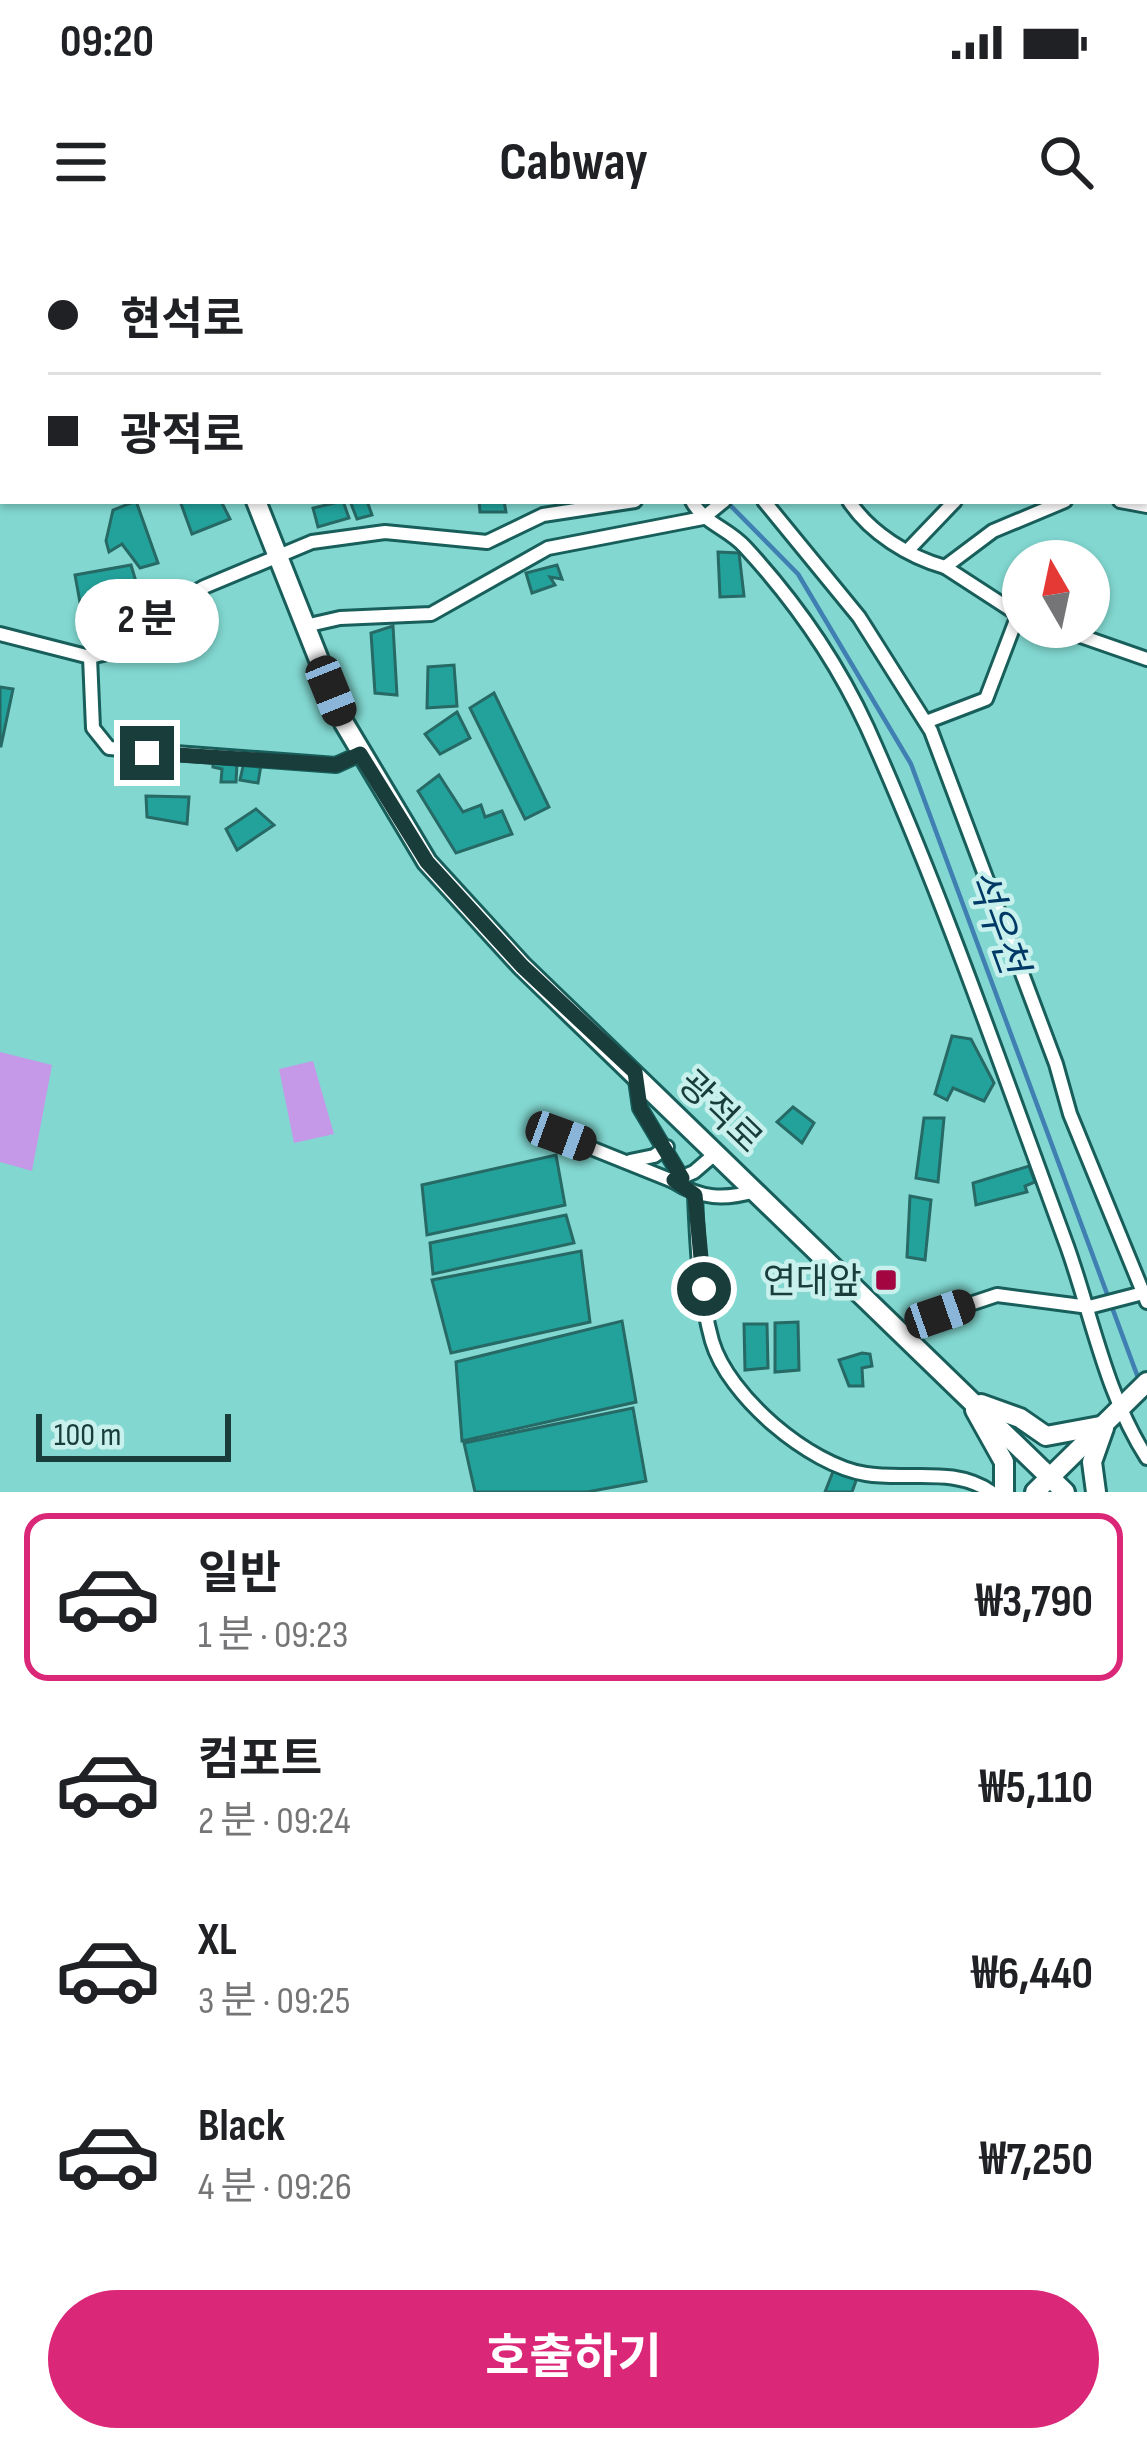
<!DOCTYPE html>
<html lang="ko">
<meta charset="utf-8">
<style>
:root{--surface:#fff;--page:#f6f6f6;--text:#202124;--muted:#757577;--line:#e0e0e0;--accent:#db2777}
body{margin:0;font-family:"Sofia Sans Condensed","Noto Sans KR",sans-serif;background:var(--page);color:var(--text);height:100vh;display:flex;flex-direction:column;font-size:45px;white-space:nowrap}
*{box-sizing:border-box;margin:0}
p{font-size:39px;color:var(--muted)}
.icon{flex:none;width:66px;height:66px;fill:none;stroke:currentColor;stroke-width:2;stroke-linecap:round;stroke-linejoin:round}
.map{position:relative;height:1252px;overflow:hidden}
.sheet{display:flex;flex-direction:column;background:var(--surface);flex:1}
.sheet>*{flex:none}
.guide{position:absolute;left:0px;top:0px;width:1149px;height:264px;box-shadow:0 3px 9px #0004;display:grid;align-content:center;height:264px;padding:0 48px;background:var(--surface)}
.needle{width:78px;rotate:351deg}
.fabs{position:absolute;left:1002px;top:300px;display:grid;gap:24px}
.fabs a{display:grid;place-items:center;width:108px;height:108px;border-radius:50%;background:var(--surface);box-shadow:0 3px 9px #0004;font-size:60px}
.scale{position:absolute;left:36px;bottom:30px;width:195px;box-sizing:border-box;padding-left:12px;border:6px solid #193d3b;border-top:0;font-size:33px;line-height:42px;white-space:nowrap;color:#193d3b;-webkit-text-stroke:9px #c8f0ec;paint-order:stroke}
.end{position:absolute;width:54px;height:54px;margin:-27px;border:15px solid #193d3b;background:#fff;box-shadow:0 0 0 6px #fff}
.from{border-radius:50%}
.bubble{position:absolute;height:84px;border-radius:42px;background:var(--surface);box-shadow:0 3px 9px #0004;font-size:39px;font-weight:700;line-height:84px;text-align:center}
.car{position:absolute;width:36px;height:72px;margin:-36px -18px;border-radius:15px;box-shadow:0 0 9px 3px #0007;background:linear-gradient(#222 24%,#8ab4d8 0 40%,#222 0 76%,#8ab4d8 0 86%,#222 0)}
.guide b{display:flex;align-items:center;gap:42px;height:114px;font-size:45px}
.guide b+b{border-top:3px solid var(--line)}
.guide i{width:30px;height:30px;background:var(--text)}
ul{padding:21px 0 0;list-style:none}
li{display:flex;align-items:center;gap:36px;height:168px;margin:0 24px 18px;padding:0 24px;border:6px solid transparent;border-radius:24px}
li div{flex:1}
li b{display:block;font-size:45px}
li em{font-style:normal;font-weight:700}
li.selected{border-color:var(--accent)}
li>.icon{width:108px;height:108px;stroke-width:1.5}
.action{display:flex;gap:24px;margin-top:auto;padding:24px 48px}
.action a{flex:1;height:138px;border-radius:72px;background:var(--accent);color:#fff;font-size:48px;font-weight:700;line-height:138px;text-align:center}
.status{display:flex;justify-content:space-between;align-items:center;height:84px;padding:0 60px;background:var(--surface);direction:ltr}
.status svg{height:33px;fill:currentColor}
header{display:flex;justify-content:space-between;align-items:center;height:156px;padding:0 48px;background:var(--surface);font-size:54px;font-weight:700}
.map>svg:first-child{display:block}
.green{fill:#c598e8}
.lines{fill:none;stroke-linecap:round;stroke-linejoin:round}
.stream{stroke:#407fb1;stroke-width:4.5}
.building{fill:#23a29c;stroke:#266965;stroke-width:3}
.street-casing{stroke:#185e5a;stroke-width:18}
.secondary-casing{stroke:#185e5a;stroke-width:24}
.street{stroke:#fff;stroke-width:12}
.secondary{stroke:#fff;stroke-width:18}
.route{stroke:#193d3b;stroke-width:15}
.poi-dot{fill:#a20540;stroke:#c8f0ec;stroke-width:4.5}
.labels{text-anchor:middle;stroke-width:9;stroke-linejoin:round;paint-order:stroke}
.street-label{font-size:36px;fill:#193d3b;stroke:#c8f0ec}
.poi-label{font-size:36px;fill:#193d3b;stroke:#c8f0ec;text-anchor:end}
.water-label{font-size:39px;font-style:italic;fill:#003966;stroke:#c8f0ec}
</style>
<div class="status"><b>09:20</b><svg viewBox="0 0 49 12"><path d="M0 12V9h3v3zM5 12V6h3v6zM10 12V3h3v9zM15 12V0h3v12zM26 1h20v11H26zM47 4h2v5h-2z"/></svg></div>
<header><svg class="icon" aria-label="menu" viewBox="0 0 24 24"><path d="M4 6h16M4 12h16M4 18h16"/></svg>Cabway<svg class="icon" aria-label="search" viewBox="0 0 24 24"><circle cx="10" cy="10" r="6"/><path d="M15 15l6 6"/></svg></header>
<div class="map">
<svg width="1147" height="1252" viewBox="0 0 1147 1252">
<rect width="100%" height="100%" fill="#82d8d1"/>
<g class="green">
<polygon points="0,812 52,825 32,931 0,922"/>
<polygon points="313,821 334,894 294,903 279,829"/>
</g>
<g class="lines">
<g class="stream">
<polyline points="363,0 368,3"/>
<polyline points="726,261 798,334 911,524 1140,1143"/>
</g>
</g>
<g class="building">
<polygon points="136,261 158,323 140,328 122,304 109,312 106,301 113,270"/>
<polygon points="180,261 221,261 230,279 192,294"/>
<polygon points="343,261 349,278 318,287 313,268"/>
<polygon points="350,261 367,261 372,275 357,279"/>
<polygon points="479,261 504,261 506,272 480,272"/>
<polygon points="718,312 739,313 744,356 720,357"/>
<polygon points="131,325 140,355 81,368 75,335"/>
<polygon points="557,325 562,339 550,337 555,345 532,353 526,333"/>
<polygon points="393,386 397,455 375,453 371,393"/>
<polygon points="454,425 457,466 427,468 428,427"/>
<polygon points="0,447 13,449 1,506 0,506"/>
<polygon points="494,453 549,567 525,579 470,468"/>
<polygon points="457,472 470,498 440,514 425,494"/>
<polygon points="139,519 165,519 164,529 134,535"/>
<polygon points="213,520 237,523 236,542 221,542 222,529 213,527"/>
<polygon points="244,522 261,525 258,543 240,540"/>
<polygon points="439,535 463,572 481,565 485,577 502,571 512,594 456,613 418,551"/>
<polygon points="146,556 189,557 187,584 147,577"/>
<polygon points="256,569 274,585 237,610 226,589"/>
<polygon points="952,796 971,799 994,843 984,861 953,848 947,860 935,854"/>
<polygon points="793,867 814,883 802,903 777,882"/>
<polygon points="924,878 944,878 938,942 916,938"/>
<polygon points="556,915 565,965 427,995 422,945"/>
<polygon points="1029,926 1035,942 1025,946 1027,952 976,965 973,943"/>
<polygon points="910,956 931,960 925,1020 907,1017"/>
<polygon points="566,975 574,1003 433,1034 430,1003"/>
<polygon points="581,1011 590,1082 451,1113 432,1040"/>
<polygon points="622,1081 636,1162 462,1201 456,1122"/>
<polygon points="798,1082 799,1130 775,1132 775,1083"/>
<polygon points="744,1084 767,1084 768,1128 745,1130"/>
<polygon points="862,1113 870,1114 872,1126 862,1128 863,1146 849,1146 839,1120"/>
<polygon points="633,1168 646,1241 587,1252 475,1252 464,1203"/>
<polygon points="834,1229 858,1235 852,1252 825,1252"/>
</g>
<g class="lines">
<g class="street-casing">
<g id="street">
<polyline points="409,0 414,3"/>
<polyline points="767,0 768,3"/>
<polyline points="1002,3 1003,0"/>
<path d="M 692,261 C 703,283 728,288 745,307 C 793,359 837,422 867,487 C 943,656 1003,832 1067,1006 C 1092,1076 1106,1155 1147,1218"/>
<polyline points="764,261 859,377 931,491 1056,824 1070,874 1147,1062"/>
<path d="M 849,261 C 870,293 909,317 945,327 L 993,291 L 1065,261"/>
<polyline points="1120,261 1147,266"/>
<polyline points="909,309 955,261"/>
<polyline points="945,327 1022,377"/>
<polyline points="305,386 340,378 431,374 548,308 703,278 724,261"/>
<polyline points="1055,387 1147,419"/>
<polyline points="0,394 90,417 120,410 160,372 204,347 312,302 385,292 487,302 543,275 635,261"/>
<polyline points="90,417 93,488 109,508 336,525 360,514"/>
<polyline points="926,482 986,459 1018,375"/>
<polyline points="636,840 640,868 681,937"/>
<polyline points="561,896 673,941 694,932 716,913"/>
<polyline points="630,921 654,916 667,907"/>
<path d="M 673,941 C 701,959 724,960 755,951"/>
<path d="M 695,955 C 697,1002 699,1055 712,1101 C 728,1156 809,1225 866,1234 C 908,1241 954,1226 991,1252"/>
<polyline points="908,1098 940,1074 997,1055 1089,1067 1143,1053"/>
</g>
</g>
<g class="secondary-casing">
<g id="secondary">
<polyline points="156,0 157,3"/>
<polyline points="256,261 344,483 427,622 522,726 1065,1252"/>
<polyline points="981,1164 1020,1178 1046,1196 1100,1186"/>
<polyline points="975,1170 1004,1222 1004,1252"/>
<polyline points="1035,1252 1147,1142"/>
<polyline points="1096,1252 1092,1222 1104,1188"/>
</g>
</g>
<use href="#street" class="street"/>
<use href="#secondary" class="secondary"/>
</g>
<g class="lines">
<polyline class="route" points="147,513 336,525 360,514 427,622 522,726 635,832 640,868 682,938 674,940 695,955 704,1049"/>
</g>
<rect class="poi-dot" x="874" y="1028" width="24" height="24" rx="6"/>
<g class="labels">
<g class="street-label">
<text transform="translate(721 871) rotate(44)" y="13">광적로</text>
</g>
<g class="poi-label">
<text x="862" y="1053">연대앞</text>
</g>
<g class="water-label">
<text transform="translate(998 681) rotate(70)" y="14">석우천</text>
</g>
</g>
</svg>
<div class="fabs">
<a><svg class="needle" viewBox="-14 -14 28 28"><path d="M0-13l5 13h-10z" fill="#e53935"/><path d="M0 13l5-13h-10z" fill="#757577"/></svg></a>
</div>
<div class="scale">100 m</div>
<i class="end from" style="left:704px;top:1049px"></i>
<i class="end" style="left:147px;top:513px"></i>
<div class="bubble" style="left:75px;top:339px;width:144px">2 분</div>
<i class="car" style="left:331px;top:451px;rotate:158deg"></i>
<i class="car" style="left:561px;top:896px;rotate:110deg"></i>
<i class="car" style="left:940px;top:1074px;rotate:71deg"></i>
<div class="guide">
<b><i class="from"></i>현석로</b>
<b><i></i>광적로</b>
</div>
</div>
<section class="sheet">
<ul>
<li class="selected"><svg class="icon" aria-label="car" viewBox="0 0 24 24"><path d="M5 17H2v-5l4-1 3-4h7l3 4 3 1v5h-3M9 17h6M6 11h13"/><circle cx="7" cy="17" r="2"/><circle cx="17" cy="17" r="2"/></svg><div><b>일반</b><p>1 분 · 09:23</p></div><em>₩3,790</em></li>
<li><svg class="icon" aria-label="car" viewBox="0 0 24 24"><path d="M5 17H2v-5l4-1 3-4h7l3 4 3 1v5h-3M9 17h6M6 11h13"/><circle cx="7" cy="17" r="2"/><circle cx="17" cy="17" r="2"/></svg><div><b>컴포트</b><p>2 분 · 09:24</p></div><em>₩5,110</em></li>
<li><svg class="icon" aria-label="car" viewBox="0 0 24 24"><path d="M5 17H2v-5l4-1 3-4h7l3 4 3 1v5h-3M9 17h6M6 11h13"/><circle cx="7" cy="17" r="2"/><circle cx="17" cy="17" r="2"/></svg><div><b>XL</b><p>3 분 · 09:25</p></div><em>₩6,440</em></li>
<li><svg class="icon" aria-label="car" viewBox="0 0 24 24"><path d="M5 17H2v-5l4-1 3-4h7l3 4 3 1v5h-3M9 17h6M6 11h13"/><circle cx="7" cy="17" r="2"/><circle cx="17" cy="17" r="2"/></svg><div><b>Black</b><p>4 분 · 09:26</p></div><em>₩7,250</em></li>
</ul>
<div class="action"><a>호출하기</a></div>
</section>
